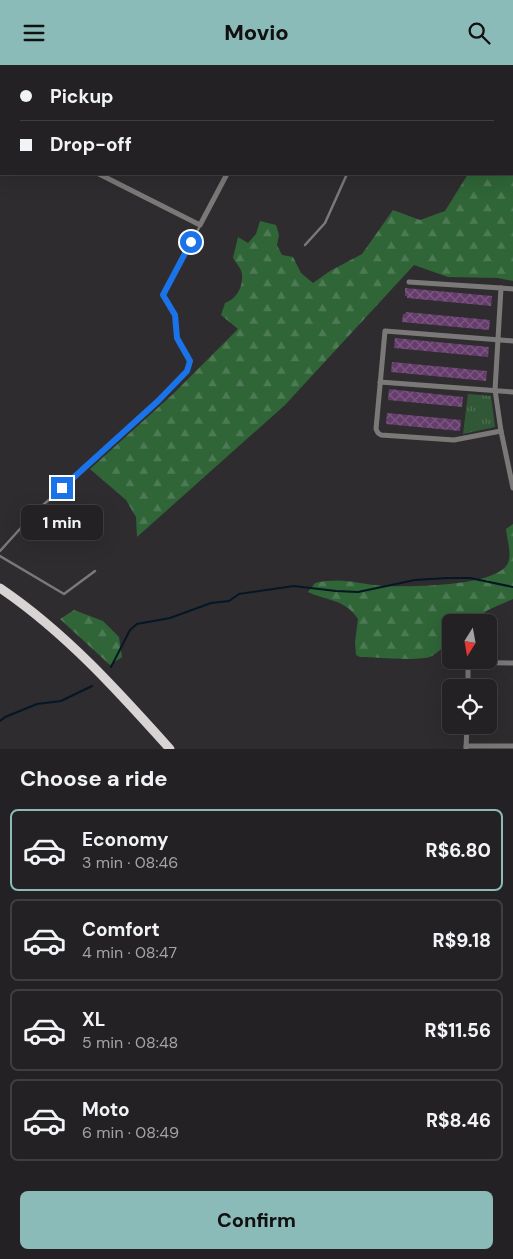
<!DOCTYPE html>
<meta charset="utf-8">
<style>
:root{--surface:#232123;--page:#2f2e30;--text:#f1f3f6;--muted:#a3a3a6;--line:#403e41;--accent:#8bbbb9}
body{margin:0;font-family:"DM Sans",sans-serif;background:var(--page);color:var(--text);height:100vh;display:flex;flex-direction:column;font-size:19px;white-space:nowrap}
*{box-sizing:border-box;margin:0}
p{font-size:16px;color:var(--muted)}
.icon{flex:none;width:28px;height:28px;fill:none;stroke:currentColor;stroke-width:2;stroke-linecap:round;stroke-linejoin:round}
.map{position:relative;height:684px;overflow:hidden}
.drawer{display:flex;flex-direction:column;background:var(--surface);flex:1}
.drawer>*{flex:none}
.top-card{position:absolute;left:0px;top:0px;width:514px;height:110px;box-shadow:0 5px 20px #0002,0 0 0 1px var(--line);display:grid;align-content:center;height:110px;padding:0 20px;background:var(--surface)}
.needle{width:32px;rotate:191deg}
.fabs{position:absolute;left:442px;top:549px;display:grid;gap:10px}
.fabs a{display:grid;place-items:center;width:55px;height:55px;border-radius:8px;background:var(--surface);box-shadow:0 5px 20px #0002,0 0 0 1px var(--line);font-size:25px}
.end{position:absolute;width:22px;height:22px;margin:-11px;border:6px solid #1a73e8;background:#fff;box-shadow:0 0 0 2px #fff}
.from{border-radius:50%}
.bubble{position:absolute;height:35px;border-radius:8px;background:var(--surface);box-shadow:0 5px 20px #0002,0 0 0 1px var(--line);font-size:16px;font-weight:800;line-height:35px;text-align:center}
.top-card b{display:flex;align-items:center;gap:18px;height:48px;font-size:19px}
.top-card b+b{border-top:1px solid var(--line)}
.top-card i{width:12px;height:12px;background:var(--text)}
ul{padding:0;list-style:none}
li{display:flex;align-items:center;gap:15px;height:82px;margin:0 10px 8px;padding:0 10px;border:2px solid var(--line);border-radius:8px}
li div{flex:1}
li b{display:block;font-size:19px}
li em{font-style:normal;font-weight:800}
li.selected{border-color:var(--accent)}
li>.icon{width:45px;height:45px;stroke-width:1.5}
h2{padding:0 20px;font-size:22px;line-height:60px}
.cta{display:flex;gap:10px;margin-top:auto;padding:10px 20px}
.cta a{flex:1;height:58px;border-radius:8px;background:var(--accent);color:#111;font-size:20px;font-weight:800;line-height:58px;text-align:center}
header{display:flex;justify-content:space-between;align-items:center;height:65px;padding:0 20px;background:var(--accent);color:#111;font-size:22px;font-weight:800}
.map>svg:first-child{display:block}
.forest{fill:url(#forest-firs)}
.park{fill:url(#park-tufts)}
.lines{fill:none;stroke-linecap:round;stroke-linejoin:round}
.stream{stroke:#051725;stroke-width:2}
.building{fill:url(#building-cross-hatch)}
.service{stroke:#7b7978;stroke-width:2.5}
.minor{stroke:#7b7978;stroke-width:5}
.trunk{stroke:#d8d4d3;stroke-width:9}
.route{stroke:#1a73e8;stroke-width:6}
</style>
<header><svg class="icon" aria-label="menu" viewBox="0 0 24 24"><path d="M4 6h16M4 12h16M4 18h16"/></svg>Movio<svg class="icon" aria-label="search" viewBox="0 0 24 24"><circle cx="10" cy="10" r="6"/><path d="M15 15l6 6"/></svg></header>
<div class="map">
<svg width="513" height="684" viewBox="0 0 513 684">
<defs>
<pattern id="forest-firs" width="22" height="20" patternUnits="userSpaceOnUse" patternTransform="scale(1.25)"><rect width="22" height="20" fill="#2f6537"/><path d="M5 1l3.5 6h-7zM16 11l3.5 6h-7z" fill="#4d7a54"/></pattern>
<pattern id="park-tufts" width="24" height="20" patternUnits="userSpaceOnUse" patternTransform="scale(1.25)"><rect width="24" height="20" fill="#305836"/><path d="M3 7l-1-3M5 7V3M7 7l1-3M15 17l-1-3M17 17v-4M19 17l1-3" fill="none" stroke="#4e6f53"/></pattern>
<pattern id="building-cross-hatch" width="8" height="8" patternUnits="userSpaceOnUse" patternTransform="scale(1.25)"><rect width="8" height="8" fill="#663c6c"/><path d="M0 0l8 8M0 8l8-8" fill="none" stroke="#7b5881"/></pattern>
</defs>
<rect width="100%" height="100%" fill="#2f2c2f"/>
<g class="forest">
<path d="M 513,95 L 513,216 L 498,213 L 448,212 L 414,200 L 285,340 L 137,472 L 136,452 L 126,435 L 90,404 L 173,329 L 238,264 L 221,250 L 225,238 C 236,234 243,223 242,210 C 242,204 236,198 233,193 L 238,172 L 248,178 L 256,169 L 260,156 L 276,160 L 279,170 L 277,180 L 282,190 L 293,192 L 301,208 L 313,218 L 330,206 L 362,189 L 393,145 L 420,155 L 445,146 L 468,109 L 512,109 Z"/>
<path d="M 513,459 L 513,534 L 488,545 L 470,557 L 451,558 L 451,576 C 445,580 439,587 432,591 C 419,597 377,592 360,592 L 356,590 L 355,577 L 358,554 C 345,534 327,536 308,527 L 315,518 C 344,512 356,519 383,521 C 407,522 497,522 508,498 C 512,489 507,474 506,464 Z"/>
<polygon points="74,545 103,556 119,572 122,592 110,600 60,554"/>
</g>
<polygon class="park" points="468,329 491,331 495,362 463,369"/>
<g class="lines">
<g class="stream">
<polyline points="350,0 354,1"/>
<polyline points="383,0 385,1"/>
<polyline points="366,1 368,0"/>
<polyline points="512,103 513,103"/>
<polyline points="111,602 130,565 137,559 170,553 211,538 229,536 239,529 294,521 336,526 358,527 415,515 447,513 470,513 513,522"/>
<polyline points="0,656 5,652 37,639 61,636 92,621"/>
</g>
</g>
<g class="building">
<polygon points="405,223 492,231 491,241 407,233 407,231 405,231"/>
<polygon points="406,247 490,255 489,265 402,257 403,249 405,249"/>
<polygon points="395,273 489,282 488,292 394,283"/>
<polygon points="392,297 487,306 486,316 391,307"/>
<polygon points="389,324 463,332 462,342 388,335"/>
<polygon points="387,348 461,355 460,366 386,359"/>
</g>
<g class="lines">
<g class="service">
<polyline points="483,0 483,1"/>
<polyline points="512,42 513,42"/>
<polyline points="305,180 325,158 347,109"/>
<polyline points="0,486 38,444 72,416 158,336 187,306 190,296 177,273 175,250 163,230 200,161"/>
<polyline points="0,491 64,529 95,506"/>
</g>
<g class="minor">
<polyline points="86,0 89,1"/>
<polyline points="24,1 25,0"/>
<polyline points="282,1 283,0"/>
<polyline points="0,51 1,49"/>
<polyline points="0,59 1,60"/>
<polyline points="512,84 513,84"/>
<polyline points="99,109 200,160 227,109"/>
<polyline points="409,217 501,223"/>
<polyline points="513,224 501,223 495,325 501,366 513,423"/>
<polyline points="380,317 513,327"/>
<polyline points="501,366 454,375 381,370 378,368 376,364 385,266 513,276"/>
<polyline points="452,597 513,598"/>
<polyline points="468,622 468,598"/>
<polyline points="466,681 513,681"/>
<polyline points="466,684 467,660"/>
</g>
<path class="trunk" d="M 0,523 C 65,567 118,626 170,684"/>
</g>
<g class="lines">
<polyline class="route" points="62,423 158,336 187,306 190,296 177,273 175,250 163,230 191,177"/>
</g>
</svg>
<div class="fabs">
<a><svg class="needle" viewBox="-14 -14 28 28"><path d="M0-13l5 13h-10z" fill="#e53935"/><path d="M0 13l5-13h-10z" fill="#a3a3a6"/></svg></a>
<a><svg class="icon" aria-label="locate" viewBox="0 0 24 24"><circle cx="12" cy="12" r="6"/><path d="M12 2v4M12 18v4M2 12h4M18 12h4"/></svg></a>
</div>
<i class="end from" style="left:191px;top:177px"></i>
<i class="end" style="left:62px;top:423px"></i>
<div class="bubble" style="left:21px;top:440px;width:82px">1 min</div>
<div class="top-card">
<b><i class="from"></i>Pickup</b>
<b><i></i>Drop-off</b>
</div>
</div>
<section class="drawer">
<h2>Choose a ride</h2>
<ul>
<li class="selected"><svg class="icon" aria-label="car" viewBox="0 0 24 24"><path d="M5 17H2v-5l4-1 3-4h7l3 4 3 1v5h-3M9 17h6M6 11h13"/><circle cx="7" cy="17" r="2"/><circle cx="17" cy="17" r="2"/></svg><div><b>Economy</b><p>3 min · 08:46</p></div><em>R$6.80</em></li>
<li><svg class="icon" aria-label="car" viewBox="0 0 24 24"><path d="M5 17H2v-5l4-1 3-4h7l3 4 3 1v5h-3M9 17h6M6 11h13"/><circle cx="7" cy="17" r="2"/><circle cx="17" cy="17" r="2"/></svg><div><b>Comfort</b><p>4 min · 08:47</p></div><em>R$9.18</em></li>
<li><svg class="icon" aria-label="car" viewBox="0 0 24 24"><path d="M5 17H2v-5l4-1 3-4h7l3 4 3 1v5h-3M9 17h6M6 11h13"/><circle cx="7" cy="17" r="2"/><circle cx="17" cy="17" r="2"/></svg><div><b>XL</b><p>5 min · 08:48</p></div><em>R$11.56</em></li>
<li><svg class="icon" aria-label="car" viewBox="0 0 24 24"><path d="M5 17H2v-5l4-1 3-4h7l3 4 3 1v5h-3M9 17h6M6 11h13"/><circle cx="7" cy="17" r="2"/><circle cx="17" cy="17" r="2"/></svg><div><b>Moto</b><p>6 min · 08:49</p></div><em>R$8.46</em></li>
</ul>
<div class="cta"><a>Confirm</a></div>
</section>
